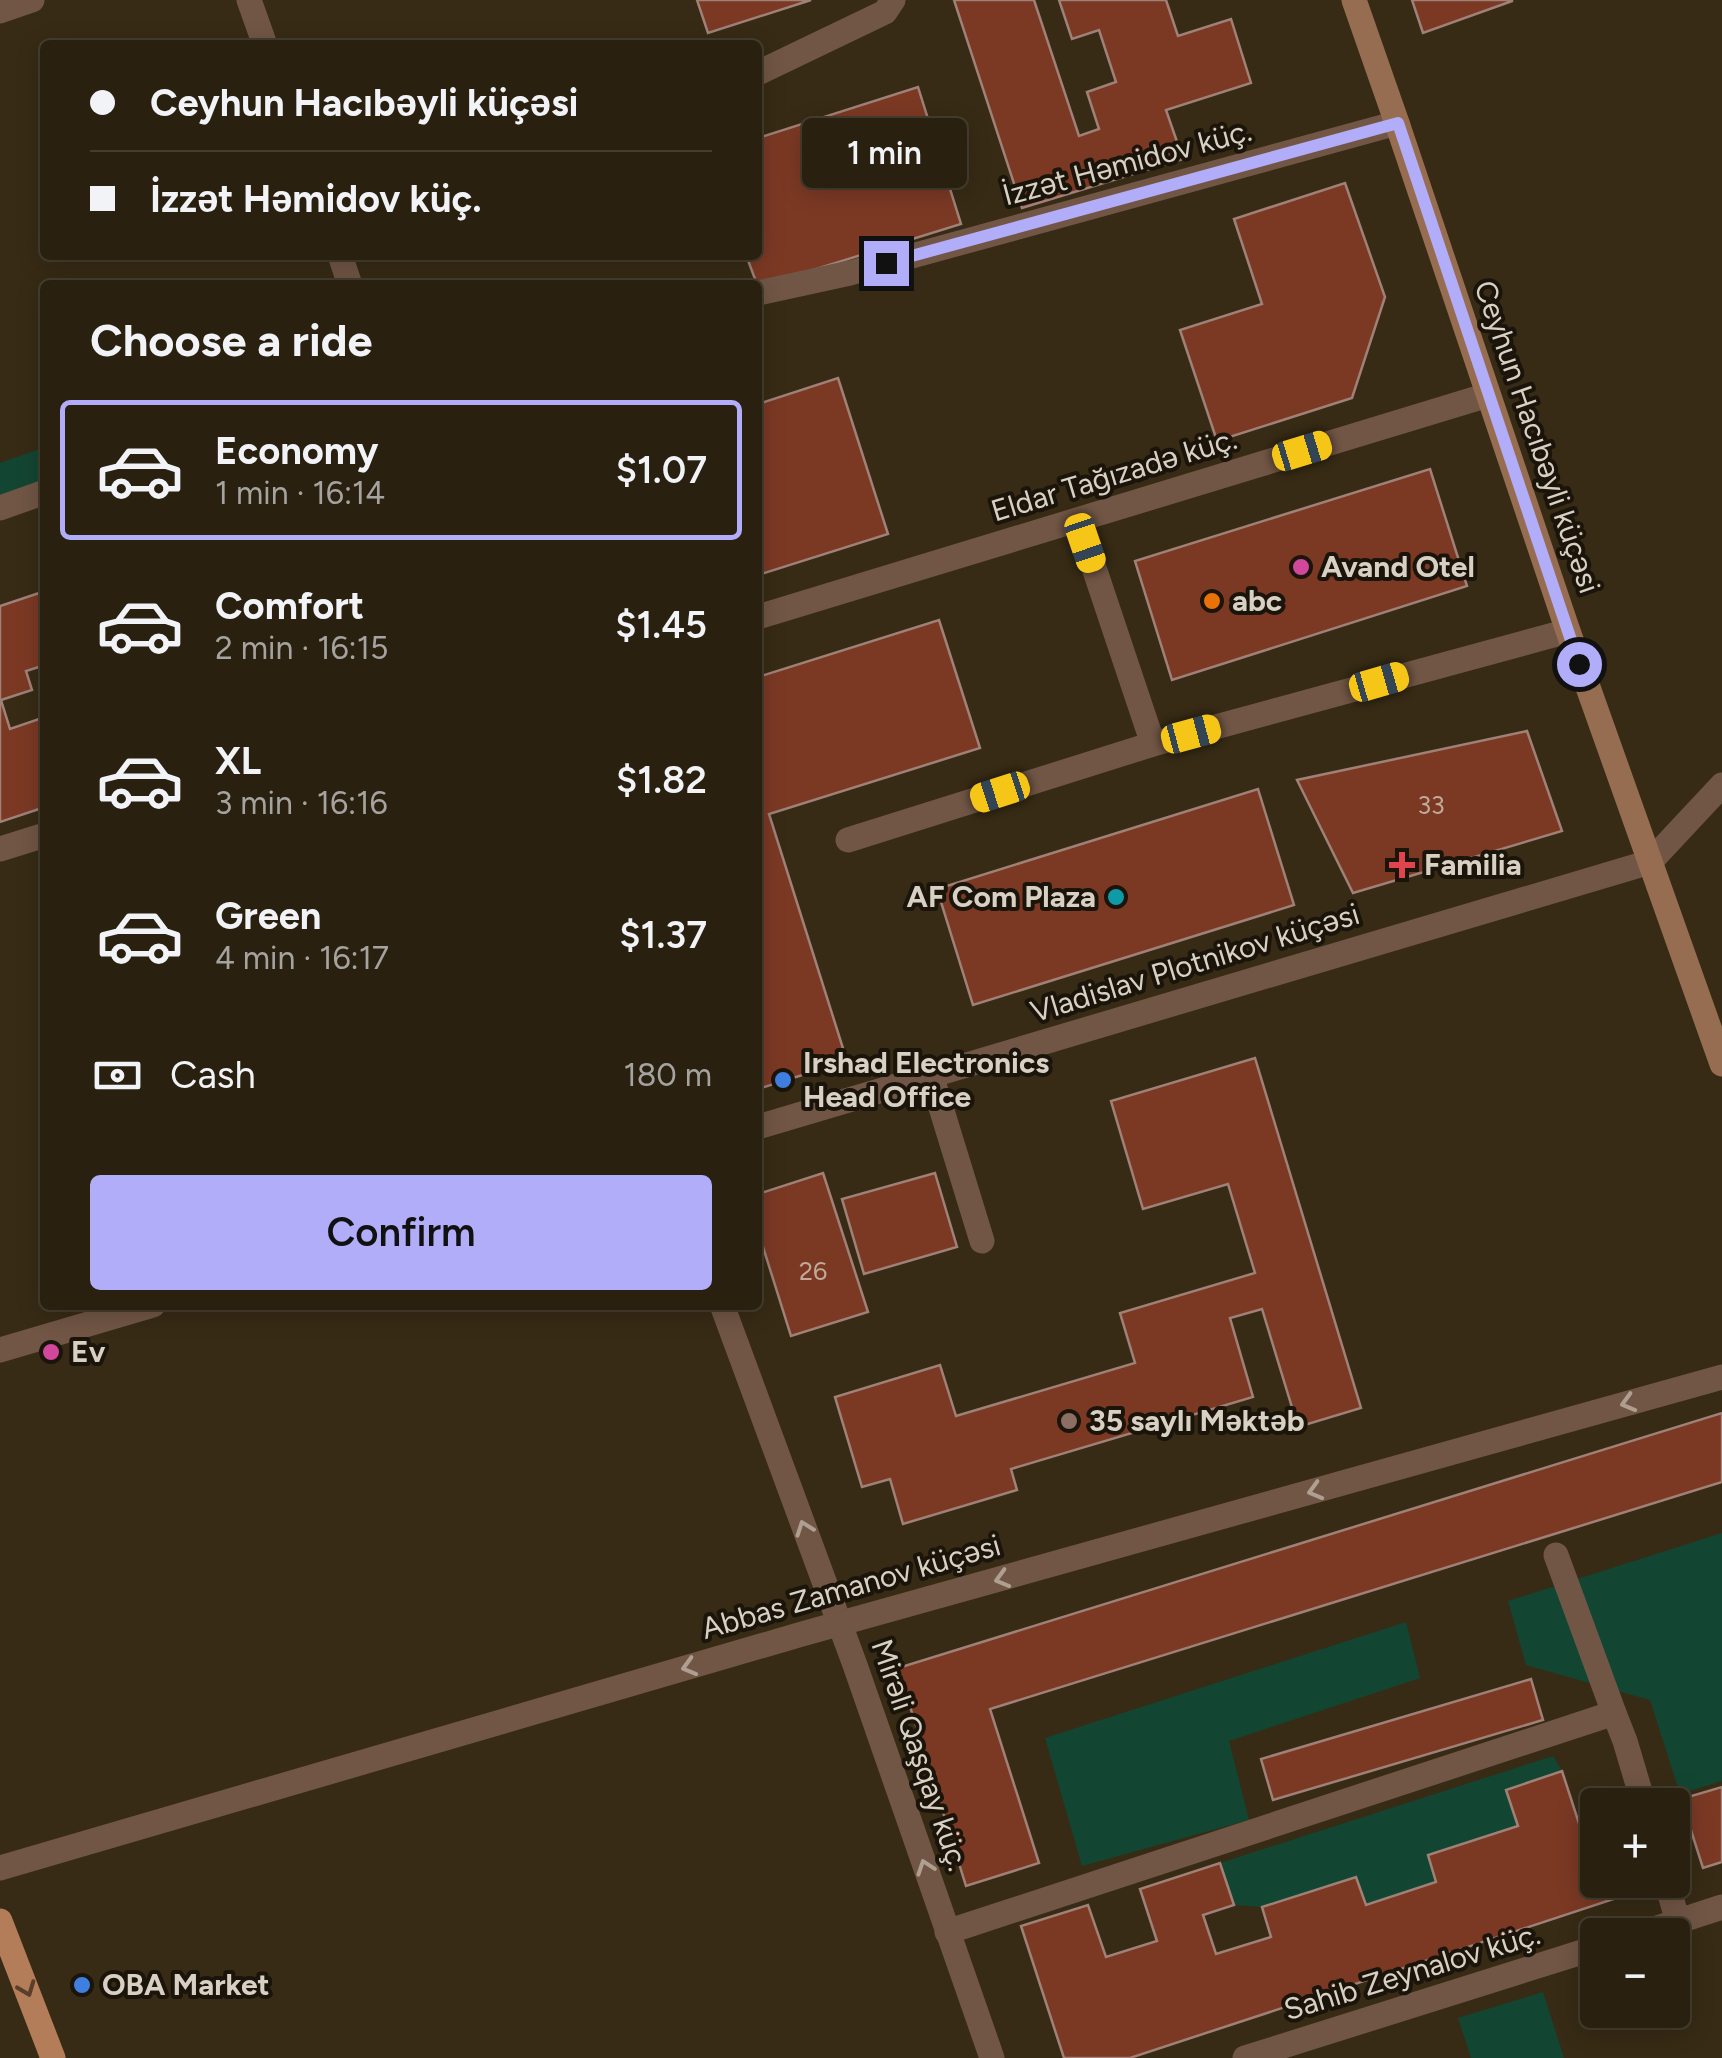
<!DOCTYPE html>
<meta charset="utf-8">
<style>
:root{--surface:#292010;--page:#312819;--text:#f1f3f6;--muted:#a5a39f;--line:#453e30;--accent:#b2adf9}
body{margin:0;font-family:Figtree,sans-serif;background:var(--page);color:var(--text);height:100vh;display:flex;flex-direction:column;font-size:38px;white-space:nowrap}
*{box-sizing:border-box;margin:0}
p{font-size:32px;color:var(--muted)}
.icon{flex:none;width:55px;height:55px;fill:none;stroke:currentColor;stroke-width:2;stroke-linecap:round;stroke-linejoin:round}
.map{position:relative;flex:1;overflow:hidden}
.panel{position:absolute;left:40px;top:280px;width:722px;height:1030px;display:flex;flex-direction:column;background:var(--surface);border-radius:10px;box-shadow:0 5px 25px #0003,0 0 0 2px var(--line)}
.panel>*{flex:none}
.hud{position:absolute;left:40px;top:40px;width:722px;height:220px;border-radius:10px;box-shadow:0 5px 25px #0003,0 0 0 2px var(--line);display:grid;align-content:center;height:220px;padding:0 50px;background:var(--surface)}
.controls{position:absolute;left:1580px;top:1788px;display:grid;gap:20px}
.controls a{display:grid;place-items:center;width:110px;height:110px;border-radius:10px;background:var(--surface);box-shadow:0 5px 25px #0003,0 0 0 2px var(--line);font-size:50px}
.end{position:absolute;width:45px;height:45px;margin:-22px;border:12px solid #b2adf9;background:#111;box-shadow:0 0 0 5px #111}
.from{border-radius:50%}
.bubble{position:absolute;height:70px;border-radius:10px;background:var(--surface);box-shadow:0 5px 25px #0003,0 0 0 2px var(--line);font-size:32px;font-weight:600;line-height:70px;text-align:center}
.car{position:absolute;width:30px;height:60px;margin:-30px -15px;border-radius:12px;box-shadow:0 0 8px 2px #0007;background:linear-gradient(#f5c518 24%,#345 0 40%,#f5c518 0 76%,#345 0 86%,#f5c518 0)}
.hud b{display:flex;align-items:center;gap:35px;height:95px;font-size:38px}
.hud b+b{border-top:2px solid var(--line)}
.hud i{width:25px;height:25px;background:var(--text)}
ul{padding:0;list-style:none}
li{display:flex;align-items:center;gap:30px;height:140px;margin:0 20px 15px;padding:0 30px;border:5px solid transparent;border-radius:10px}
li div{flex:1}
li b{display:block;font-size:38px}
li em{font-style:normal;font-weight:600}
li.current{border-color:var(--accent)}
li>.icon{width:90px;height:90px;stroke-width:1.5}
h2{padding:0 50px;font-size:45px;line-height:120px}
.pay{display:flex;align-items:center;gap:25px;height:110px;padding:0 50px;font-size:38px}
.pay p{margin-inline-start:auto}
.action{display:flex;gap:20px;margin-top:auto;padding:20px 50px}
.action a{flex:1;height:115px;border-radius:10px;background:var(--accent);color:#111;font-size:40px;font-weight:600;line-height:115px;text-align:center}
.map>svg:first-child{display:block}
.green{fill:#134632}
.building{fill:#7b3924;stroke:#9f8178;stroke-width:2.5}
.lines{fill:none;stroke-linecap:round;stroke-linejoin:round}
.lane{stroke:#715645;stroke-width:25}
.street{stroke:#715645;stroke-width:25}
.secondary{stroke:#976d51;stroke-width:25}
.primary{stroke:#b47d5a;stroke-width:25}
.oneway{stroke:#af9f91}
.oneway2{stroke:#583e2b}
.route{stroke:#b2adf9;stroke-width:12}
.hotel-dot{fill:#d1479c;stroke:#1a140b;stroke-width:4}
.food-dot{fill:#e8710a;stroke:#1a140b;stroke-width:4}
.health-dot{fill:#e0444e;stroke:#1a140b;stroke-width:4}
.culture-dot{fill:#0f9aa8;stroke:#1a140b;stroke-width:4}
.shop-dot{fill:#3f7fe0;stroke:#1a140b;stroke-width:4}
.education-dot{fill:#8d6e63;stroke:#1a140b;stroke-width:4}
.labels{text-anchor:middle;stroke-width:8;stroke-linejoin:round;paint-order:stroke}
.number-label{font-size:25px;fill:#c1aa9b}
.street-label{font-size:30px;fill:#d8d0c3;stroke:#1a140b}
.poi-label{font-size:30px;font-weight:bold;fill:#d8d0c3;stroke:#1a140b;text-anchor:start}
</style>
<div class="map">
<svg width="1722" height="2058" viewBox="0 0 1722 2058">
<rect width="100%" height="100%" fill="#372b15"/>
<g class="green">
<polygon points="45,447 45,491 0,506 0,463"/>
<polygon points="1722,1533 1722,1781 1680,1794 1650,1700 1526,1665 1508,1601"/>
<polygon points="1406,1622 1420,1678 1229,1741 1249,1820 1082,1866 1045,1738"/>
<polygon points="1553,1756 1562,1771 1506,1790 1518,1826 1428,1855 1436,1882 1366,1905 1356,1877 1262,1907 1234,1905 1220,1863"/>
<polygon points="1543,1992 1564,2058 1471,2058 1458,2018"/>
</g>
<g class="building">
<polygon points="697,0 811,0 708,33"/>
<polygon points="954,0 1034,0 1079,136 1099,129 1087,92 1116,82 1099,30 1072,39 1059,0 1166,0 1178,36 1231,19 1251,83 1166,110 1183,159 1022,208"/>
<polygon points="1412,0 1512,0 1512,1 1423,33"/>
<polygon points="918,87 961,224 758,287 746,255 758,255 758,138"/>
<polygon points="1345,183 1385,297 1352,398 1217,441 1180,330 1262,304 1234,219"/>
<polygon points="838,378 888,534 758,575 758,404"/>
<polygon points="1430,469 1467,586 1172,680 1135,561"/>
<polygon points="45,591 45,665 26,671 32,690 1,700 10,729 45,717 45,807 0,822 0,606"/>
<polygon points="939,620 980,748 769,814 847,1061 758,1089 758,677"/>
<polygon points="1527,731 1562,831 1353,893 1297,780"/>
<polygon points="1258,789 1294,905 973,1005 937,889"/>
<polygon points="1255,1058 1361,1408 1298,1427 1262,1309 1230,1318 1253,1397 1011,1469 1017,1490 903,1524 890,1479 862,1487 835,1397 940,1365 956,1416 1135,1363 1120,1313 1255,1273 1228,1184 1143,1209 1111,1101"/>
<polygon points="823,1173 868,1312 791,1336 758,1231 758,1194"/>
<polygon points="935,1173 957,1247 864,1274 842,1199"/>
<polygon points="1722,1413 1722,1482 990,1709 1039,1863 966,1886 898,1668"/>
<polygon points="1531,1679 1543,1720 1273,1800 1261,1759"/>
<polygon points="1562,1771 1585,1842 1598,1838 1598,1880 1638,1880 1641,1890 1130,2058 1064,2058 1021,1926 1088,1905 1106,1957 1157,1941 1140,1889 1220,1863 1234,1905 1203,1915 1216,1954 1271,1937 1262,1907 1356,1877 1366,1905 1436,1882 1428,1855 1518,1826 1506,1790"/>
<polygon points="1722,1787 1722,1862 1703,1868 1681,1799"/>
</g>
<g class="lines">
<g class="lane">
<polyline points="758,73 885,12 893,0"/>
<polyline points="1078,520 1153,744"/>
<polyline points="848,840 1153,744 1568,631"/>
<polyline points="1650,862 1722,785"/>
<polyline points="931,1075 982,1241"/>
<polyline points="1556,1555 1614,1713"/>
<polyline points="1666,1880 1678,1922"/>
<polyline points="947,1932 1614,1713 1625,1741 1644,1805"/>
</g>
<g class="street">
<polyline points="249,0 265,45"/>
<polyline points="0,11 32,0"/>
<polyline points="340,255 350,285"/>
<polyline points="758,293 850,273 1397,123"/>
<polyline points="0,508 45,492"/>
<polyline points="758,617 1488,395"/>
<polyline points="0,849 45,835"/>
<polyline points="758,1127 1650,862"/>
<polyline points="722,1305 855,1665 992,2058"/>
<polyline points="0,1350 153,1305"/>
<polyline points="0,1868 802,1634 1722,1377"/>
<polyline points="1636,1935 1722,1907"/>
<polyline points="1245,2058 1598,1947"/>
</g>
<polyline class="secondary" points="1354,0 1397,123 1568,631 1722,1064"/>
<polyline class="primary" points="0,1921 53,2058"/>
</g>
<defs><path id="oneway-chevron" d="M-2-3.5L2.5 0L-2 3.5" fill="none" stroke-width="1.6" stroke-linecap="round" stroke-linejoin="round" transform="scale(2.5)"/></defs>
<g class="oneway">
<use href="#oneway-chevron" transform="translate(1628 1403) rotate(164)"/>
<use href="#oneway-chevron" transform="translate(1315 1491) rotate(164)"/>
<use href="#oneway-chevron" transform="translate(804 1528) rotate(-110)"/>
<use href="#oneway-chevron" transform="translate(1002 1579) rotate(164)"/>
<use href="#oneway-chevron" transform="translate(689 1667) rotate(164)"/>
<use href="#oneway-chevron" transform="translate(925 1867) rotate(-109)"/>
</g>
<use class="oneway2" href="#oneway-chevron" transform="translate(27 1989) rotate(69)"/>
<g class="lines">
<polyline class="route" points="886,263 1398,123 1579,664"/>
</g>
<g class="hotel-dot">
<circle cx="1301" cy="567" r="10"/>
<circle cx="51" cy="1352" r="10"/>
</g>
<circle class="food-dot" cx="1212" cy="601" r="10"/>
<path class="health-dot" d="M1397 850h10v10h10v10h-10v10h-10v-10h-10v-10h10z"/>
<circle class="culture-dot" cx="1116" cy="897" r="10"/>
<g class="shop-dot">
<circle cx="783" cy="1080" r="10"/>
<circle cx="82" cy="1985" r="10"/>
</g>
<circle class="education-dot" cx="1069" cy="1421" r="10"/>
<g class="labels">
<g class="number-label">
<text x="1431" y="814">33</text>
<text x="813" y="1280">26</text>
</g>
<g class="street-label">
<text transform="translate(1127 163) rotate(-15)" y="10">İzzət Həmidov küç.</text>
<text transform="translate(1537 437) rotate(71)" y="10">Ceyhun Hacıbəyli küçəsi</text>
<text transform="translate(1114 475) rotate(-17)" y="10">Eldar Tağızadə küç.</text>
<text transform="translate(1195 963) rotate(-17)" y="10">Vladislav Plotnikov küçəsi</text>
<text transform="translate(851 1587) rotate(-16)" y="10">Abbas Zamanov küçəsi</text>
<text transform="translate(920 1755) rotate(71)" y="10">Mirəli Qaşqay küç.</text>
<text transform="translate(1412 1972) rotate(-17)" y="10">Sahib Zeynalov küç.</text>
</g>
<g class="poi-label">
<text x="1321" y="577">Avand Otel</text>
<text x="1232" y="611">abc</text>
<text x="1424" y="875">Familia</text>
<text x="1096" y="907" text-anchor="end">AF Com Plaza</text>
<text x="803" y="1073">Irshad Electronics<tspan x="803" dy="34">Head Office</tspan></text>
<text x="71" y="1362">Ev</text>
<text x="1089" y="1431">35 saylı Məktəb</text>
<text x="102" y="1995">OBA Market</text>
</g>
</g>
</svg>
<div class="controls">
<a>+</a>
<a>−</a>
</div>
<i class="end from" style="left:1579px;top:664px"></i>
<i class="end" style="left:886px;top:263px"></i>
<div class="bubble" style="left:802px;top:118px;width:165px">1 min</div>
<i class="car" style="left:1302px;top:451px;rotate:73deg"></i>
<i class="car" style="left:1085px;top:543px;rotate:161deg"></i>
<i class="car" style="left:1379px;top:682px;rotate:74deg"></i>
<i class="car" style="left:1191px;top:734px;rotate:75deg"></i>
<i class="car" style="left:1000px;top:792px;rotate:252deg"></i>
<div class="hud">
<b><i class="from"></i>Ceyhun Hacıbəyli küçəsi</b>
<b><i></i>İzzət Həmidov küç.</b>
</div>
<section class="panel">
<h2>Choose a ride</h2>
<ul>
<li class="current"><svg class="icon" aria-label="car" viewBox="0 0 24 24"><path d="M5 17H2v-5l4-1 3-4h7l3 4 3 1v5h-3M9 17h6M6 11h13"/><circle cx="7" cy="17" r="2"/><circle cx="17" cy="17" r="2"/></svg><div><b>Economy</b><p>1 min · 16:14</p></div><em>$1.07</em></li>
<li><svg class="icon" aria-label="car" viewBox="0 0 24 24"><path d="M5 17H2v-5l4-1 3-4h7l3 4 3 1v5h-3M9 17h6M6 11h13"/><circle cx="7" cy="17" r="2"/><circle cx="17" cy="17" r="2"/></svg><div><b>Comfort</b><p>2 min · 16:15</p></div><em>$1.45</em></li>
<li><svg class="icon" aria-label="car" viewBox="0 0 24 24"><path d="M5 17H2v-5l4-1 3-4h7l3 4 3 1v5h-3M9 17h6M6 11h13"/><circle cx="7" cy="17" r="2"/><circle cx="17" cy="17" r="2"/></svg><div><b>XL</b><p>3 min · 16:16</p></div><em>$1.82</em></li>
<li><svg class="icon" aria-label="car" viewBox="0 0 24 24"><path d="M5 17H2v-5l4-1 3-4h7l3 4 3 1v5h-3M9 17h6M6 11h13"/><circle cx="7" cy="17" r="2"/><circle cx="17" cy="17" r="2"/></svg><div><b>Green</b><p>4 min · 16:17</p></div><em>$1.37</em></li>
</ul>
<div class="pay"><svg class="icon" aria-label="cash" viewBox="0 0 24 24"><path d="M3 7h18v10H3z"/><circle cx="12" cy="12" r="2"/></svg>Cash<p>180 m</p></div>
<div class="action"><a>Confirm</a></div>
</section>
</div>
